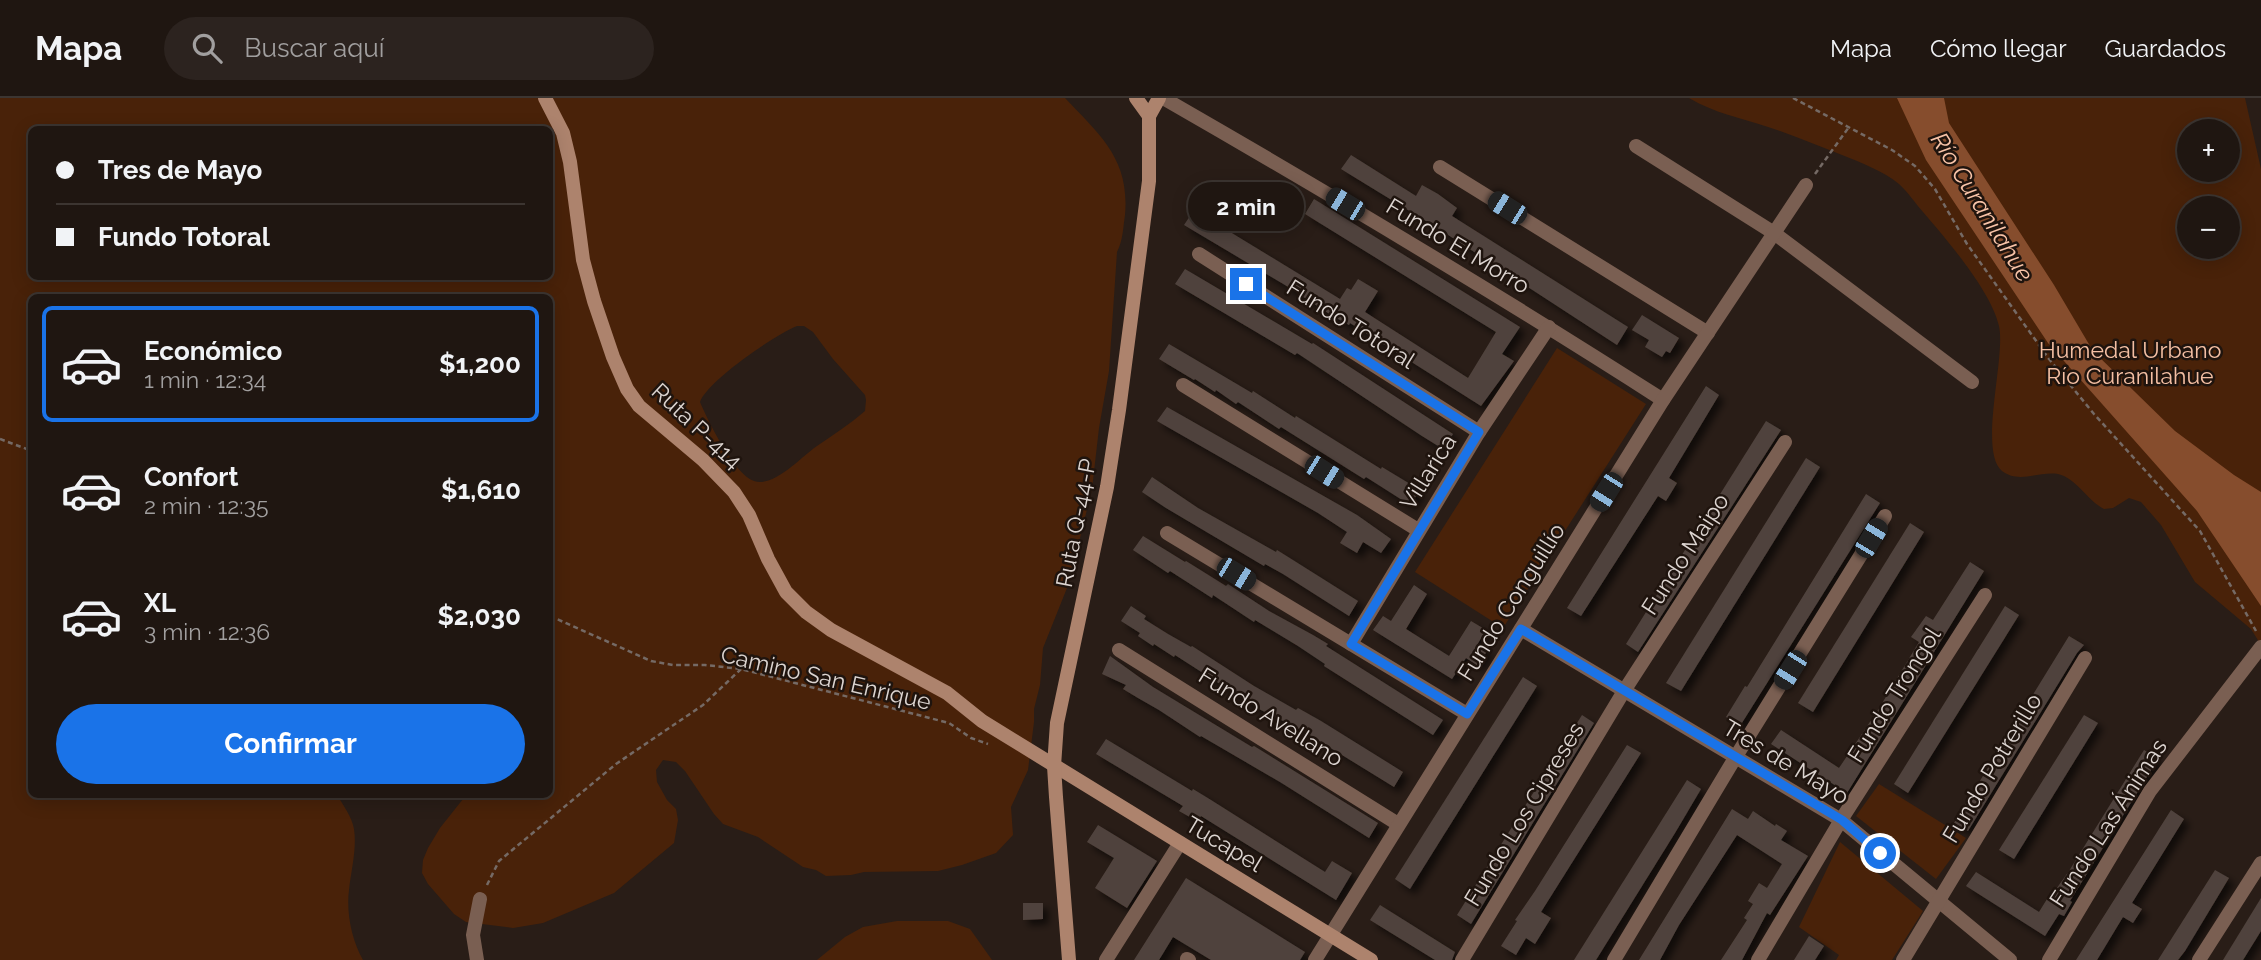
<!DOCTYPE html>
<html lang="es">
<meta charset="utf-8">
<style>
:root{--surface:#1f1611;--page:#2c231f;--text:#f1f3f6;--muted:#a19f9f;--line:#3c3531;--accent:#1a73e8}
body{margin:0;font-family:Raleway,sans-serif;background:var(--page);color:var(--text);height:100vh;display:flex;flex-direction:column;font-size:26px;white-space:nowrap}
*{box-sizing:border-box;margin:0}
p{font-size:23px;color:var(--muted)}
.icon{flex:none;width:38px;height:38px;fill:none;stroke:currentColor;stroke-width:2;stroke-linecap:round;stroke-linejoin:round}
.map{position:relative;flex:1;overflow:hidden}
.drawer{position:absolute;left:28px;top:196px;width:525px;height:504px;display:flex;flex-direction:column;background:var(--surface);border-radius:10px;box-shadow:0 4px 18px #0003,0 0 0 2px var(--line)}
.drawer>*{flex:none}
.banner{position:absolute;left:28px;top:28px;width:525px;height:154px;border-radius:10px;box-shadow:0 4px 18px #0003,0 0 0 2px var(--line);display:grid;align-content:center;height:154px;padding:0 28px;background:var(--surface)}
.tools{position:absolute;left:2177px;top:21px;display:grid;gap:14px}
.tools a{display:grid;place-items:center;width:63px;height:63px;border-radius:50%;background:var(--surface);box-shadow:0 4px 18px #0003,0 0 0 2px var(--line);font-size:35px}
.end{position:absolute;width:32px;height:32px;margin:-16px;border:9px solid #1a73e8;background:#fff;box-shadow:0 0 0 4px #fff}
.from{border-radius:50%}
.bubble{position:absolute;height:49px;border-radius:24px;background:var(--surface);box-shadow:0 4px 18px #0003,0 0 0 2px var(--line);font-size:23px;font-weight:700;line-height:49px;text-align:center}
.car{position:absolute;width:21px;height:42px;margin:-21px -10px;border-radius:9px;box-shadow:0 0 5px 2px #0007;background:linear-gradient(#222 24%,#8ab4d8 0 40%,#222 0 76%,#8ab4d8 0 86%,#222 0)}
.banner b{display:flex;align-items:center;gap:24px;height:66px;font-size:26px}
.banner b+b{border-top:2px solid var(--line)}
.banner i{width:18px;height:18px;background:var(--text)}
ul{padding:12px 0 0;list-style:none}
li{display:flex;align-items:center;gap:21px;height:116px;margin:0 14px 10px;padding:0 14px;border:4px solid transparent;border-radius:10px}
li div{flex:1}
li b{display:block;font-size:26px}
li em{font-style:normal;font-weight:700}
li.active{border-color:var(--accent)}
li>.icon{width:63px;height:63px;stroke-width:1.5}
.cta{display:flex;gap:14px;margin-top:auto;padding:14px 28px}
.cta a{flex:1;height:80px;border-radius:42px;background:var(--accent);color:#fff;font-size:28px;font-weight:700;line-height:80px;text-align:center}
header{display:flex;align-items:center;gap:42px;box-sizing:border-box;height:98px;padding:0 35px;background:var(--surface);border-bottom:2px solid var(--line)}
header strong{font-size:33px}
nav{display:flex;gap:38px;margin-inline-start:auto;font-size:24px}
.search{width:490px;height:63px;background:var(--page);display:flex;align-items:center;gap:18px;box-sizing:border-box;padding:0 24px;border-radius:38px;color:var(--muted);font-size:26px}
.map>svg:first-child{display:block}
.green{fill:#492209;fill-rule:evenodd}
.water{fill:#864d2d}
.building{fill:#50433d;filter:url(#shadow)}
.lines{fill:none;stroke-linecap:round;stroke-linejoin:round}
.path{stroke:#756a65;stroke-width:2.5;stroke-dasharray:5 3.5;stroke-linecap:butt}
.street{stroke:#7a5f52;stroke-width:14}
.secondary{stroke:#ad836d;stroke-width:14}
.route{stroke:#1a73e8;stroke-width:9}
.labels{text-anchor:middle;stroke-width:5;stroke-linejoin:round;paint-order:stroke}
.street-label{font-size:23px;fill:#dcd4d0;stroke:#1f140e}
.park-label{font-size:23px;fill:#f4bfa3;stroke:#1f140e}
.water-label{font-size:24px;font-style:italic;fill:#f8c3a7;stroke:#1f140e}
</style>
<header>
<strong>Mapa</strong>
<div class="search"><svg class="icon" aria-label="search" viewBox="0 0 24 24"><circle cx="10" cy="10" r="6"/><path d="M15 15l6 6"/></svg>Buscar aquí</div>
<nav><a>Mapa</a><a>Cómo llegar</a><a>Guardados</a></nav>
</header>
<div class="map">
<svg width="2261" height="862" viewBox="0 0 2261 862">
<defs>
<filter id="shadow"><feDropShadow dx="5.5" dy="5.5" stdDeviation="3.5" flood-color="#0009"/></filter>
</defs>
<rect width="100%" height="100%" fill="#291d17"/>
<g class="green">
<path d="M 0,0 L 1065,0 C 1100,37 1130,61 1125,117 C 1123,130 1123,142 1117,154 L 1109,273 L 1099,330 L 1092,391 L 1069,485 L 1043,550 L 1040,587 L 1034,611 L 1034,624 L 1028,672 L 1011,709 L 1013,737 L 996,755 L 962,767 L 938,773 L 864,774 L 851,777 L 826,778 L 816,772 L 803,769 L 758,739 L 723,726 L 714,716 L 685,673 L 676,664 L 663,662 L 656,672 L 657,684 L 667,702 L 676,711 L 678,722 L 674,745 L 614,795 L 543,825 L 513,830 L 466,824 L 454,816 L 428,786 L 422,775 L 423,762 L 428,750 L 440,730 L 463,701 L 464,697 L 550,696 L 550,200 L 32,200 L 32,696 L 337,697 C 343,707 352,719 354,731 C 357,751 351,773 349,792 C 346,815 352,843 363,862 L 0,862 ZM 32,32 L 550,32 L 550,178 L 32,178 ZM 797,228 L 804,228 L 813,234 L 833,261 L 865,297 L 866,302 L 865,313 C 850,326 833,337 817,348 C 802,358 774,390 754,383 C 734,376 708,323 700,304 C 707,283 776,236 797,228 Z"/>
<path d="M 1689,0 L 2245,0 L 2261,71 L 2261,547 L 2251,531 L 2195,484 L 2161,427 L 2141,404 L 2129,400 L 2113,410 L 2104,411 C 2088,403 2076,380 2058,376 C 2039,373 2019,386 2002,373 C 1978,353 2006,259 1999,228 C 1991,193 1947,142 1923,114 C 1915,105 1908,94 1899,86 C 1883,73 1862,65 1842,57 C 1818,48 1793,37 1768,29 C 1741,20 1714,15 1689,0 ZM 2189,33 L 2228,33 L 2228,72 L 2189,72 ZM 2189,110 L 2228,110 L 2228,149 L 2189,149 Z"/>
<polygon points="1557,250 1646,306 1503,530 1415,474"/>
<polygon points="1879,686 1966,740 1936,781 1856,718"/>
<polygon points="1840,744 1923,813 1892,862 1836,862 1839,857 1799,829"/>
<polygon points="897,823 948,823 970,831 992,862 817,862 845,839 863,829"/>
</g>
<polygon class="water" points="1897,0 1944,0 1949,25 2054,187 2093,253 2175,333 2234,377 2261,394 2261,508 2197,413 2048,245 1926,62"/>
<g class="building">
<polygon points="1351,57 1416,98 1422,87 1438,96 1457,110 1452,118 1628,229 1617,247 1439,131 1341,71"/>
<polygon points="1314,101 1520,229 1502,256 1514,263 1481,308 1350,225 1349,227 1331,217 1285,187 1184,127 1194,112 1340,201 1347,190 1351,192 1358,181 1378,193 1365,214 1468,280 1496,234 1305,116"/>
<polygon points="1185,171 1312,246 1313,245 1453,336 1443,351 1422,338 1297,255 1295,257 1175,186"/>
<polygon points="1642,217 1679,240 1670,255 1666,253 1662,259 1645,249 1649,242 1632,232"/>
<polygon points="1169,246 1252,295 1253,293 1295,320 1296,318 1381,371 1382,369 1420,392 1410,407 1366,379 1364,381 1281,329 1279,331 1238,304 1236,306 1216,292 1215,294 1195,281 1194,282 1159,261"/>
<polygon points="1706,288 1719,297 1669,380 1677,385 1666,403 1658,398 1581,518 1567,510"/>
<polygon points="1167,309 1357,417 1391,441 1381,455 1363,444 1357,455 1340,445 1347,434 1318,415 1157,323"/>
<polygon points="1766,323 1781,332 1638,554 1626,546"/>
<polygon points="1806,360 1820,369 1681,593 1666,585"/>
<polygon points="1152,379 1198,410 1276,454 1277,452 1358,503 1349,518 1283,476 1265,466 1264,468 1166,410 1142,394"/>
<polygon points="1866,396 1880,405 1740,628 1726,619 1745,588 1747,589"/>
<polygon points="1910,425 1924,434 1813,614 1798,605"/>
<polygon points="1143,438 1185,464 1186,463 1226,488 1228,486 1269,513 1313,537 1328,546 1326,548 1443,622 1433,637 1324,568 1325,566 1298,548 1255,522 1254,524 1213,497 1212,500 1170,473 1168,475 1133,452"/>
<polygon points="1970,464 1984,473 1847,695 1771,646 1781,632 1839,670 1878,612 1919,544 1911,539 1926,518 1933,522"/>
<polygon points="1414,487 1427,496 1406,531 1449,558 1471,523 1486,532 1477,547 1487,553 1478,568 1466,560 1452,581 1373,532 1383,518 1391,523"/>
<polygon points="1131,508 1146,518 1144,521 1168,536 1191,549 1192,548 1254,588 1296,612 1298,610 1321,623 1403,674 1394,689 1303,633 1259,611 1175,557 1174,559 1154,546 1153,548 1138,538 1140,535 1121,523"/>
<polygon points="2005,508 2019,517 1908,695 1894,686"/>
<polygon points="2069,538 2084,547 2077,555 1968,733 1954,725"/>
<polygon points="1110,558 1153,589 1252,649 1254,648 1378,725 1369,740 1280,684 1201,638 1200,639 1159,612 1138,600 1123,591 1126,587 1102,576"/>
<polygon points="1523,579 1537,588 1410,791 1395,781"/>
<polygon points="1582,617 1594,625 1471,826 1457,817"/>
<polygon points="2084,617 2098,625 2014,761 1999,752"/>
<polygon points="1106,641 1192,693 1193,691 1211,702 1325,774 1332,763 1352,775 1336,802 1201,718 1197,723 1179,713 1183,708 1096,656"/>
<polygon points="1627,647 1641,655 1541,814 1551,820 1535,846 1526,840 1516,857 1501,848 1517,823 1515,822 1535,793"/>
<polygon points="2144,652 2158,661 2070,803 2072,804 2064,818 2059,816 2045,838 1966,788 1976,774 2039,814 2052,793 2054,794 2069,773"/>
<polygon points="1687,682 1701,691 1675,735 1596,862 1574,862"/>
<polygon points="1732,711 1748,721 1753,713 1775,728 1776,726 1787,733 1781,742 1808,758 1770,817 1767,815 1742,862 1721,862 1747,822 1744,820 1753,806 1748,803 1759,785 1767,790 1782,766 1737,737 1679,827 1660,862 1639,862"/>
<polygon points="2171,712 2184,721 2132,805 2142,811 2133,825 2123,819 2097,862 2076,862"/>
<polygon points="1098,727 1157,763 1127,810 1095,790 1114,760 1087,744"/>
<polygon points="2215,772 2229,780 2185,853 2178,862 2158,862"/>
<polygon points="1186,780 1305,854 1300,862 1211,862 1173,839 1159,862 1134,862"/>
<polygon points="2261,800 2261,833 2243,862 2223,862"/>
<polygon points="1023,805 1043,805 1043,821 1023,822"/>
<polygon points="1380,807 1455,854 1452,862 1435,862 1370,822"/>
<polygon points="1809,838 1824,848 1815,862 1794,862"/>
</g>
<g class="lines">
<g class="path">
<polyline points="1793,0 1892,52 1915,68 1935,91 1967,146 2049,261 2094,316 2200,433 2256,533"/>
<polyline points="1815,76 1849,29"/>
<polyline points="0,341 32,353"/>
<polyline points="550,518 651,563 673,567 705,567 741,571 949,625 971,640 988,646"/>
<polyline points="487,787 499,763 616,666 703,607 741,571"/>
</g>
<g class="street">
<path d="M 1163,0 C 1332,97 1499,197 1663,302"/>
<polyline points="1636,48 1774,135 1972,284"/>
<polyline points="1440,69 1708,235"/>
<polyline points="1199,156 1479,334"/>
<polyline points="1183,287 1418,432"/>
<polyline points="1167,435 1467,616"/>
<polyline points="1521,531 1841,722 2010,862"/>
<polyline points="1351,546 1479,334 1549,229"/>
<polyline points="1119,552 1398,726"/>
<polyline points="1187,861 1189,862"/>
<polyline points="477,862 473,837 480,801"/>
<polyline points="1106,862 1180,745"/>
<polyline points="1315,862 1663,302 1806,87"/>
<polyline points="1462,862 1624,593 1785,344"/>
<polyline points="1614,862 1735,660 1885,418"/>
<polyline points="1758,862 1841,722 1985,497"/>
<polyline points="1903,862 2085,560"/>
<polyline points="2049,862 2150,693 2261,549"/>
<polyline points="2199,862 2261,765"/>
</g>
<g class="secondary">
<polyline points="545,0 563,35 570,64 583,162 594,203 613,259 627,291 639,308 703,362 734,394 749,417 768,461 786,494 806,514 831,532 947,595 982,623 1371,862"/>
<polyline points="1149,18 1159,0"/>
<polyline points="1069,862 1056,699 1054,668 1057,625 1107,389 1119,312 1149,83 1149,18 1136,0"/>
</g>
</g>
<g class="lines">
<polyline class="route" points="1246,186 1479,334 1351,546 1467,616 1521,531 1842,722 1880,755"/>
</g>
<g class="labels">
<g class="street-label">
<text transform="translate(1458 148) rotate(31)" y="8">Fundo El Morro</text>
<text transform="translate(1351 226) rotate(32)" y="8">Fundo Totoral</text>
<text transform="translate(697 328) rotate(43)" y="8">Ruta P-414</text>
<text transform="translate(1428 374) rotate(-58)" y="8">Villarica</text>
<text transform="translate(1076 425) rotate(-79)" y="8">Ruta Q-44-P</text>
<text transform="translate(1685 456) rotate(-57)" y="8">Fundo Maipo</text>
<text transform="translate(1511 504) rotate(-58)" y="8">Fundo Conguillío</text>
<text transform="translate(826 580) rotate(13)" y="8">Camino San Enrique</text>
<text transform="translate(1894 597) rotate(-58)" y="8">Fundo Trongol</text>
<text transform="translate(1271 619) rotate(32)" y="8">Fundo Avellano</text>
<text transform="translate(1786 664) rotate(31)" y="8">Tres de Mayo</text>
<text transform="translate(1992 670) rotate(-59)" y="8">Fundo Potrerillo</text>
<text transform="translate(1524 716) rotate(-59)" y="8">Fundo Los Cipreses</text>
<text transform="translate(2108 725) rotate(-57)" y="8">Fundo Las Ánimas</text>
<text transform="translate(1224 746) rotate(31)" y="8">Tucapel</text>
</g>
<g class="park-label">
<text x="2130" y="260">Humedal Urbano<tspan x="2130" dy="26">Río Curanilahue</tspan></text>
</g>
<g class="water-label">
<text transform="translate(1982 109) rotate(58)" y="8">Río Curanilahue</text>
</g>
</g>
</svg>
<div class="tools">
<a>+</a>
<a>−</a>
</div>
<i class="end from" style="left:1880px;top:755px"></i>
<i class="end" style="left:1246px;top:186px"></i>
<div class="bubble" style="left:1188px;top:84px;width:116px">2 min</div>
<i class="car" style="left:1345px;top:106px;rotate:301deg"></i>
<i class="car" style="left:1507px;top:110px;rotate:302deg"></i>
<i class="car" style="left:1324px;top:374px;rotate:122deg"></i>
<i class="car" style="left:1606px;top:394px;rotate:212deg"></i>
<i class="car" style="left:1871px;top:440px;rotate:31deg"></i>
<i class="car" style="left:1236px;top:476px;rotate:121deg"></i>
<i class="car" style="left:1790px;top:572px;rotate:212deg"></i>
<div class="banner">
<b><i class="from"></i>Tres de Mayo</b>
<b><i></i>Fundo Totoral</b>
</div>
<section class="drawer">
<ul>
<li class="active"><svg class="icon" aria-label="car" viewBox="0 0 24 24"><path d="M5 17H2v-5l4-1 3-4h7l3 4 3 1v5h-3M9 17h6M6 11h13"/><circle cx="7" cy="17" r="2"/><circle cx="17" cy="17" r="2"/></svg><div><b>Económico</b><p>1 min · 12:34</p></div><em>$1,200</em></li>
<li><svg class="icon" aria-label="car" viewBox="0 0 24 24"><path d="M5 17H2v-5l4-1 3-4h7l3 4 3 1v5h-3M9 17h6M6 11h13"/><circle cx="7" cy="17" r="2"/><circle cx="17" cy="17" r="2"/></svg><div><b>Confort</b><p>2 min · 12:35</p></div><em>$1,610</em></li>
<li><svg class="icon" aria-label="car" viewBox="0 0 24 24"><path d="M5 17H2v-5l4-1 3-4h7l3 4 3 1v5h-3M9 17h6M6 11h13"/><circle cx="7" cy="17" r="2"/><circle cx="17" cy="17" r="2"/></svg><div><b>XL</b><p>3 min · 12:36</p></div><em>$2,030</em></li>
</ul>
<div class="cta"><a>Confirmar</a></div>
</section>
</div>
